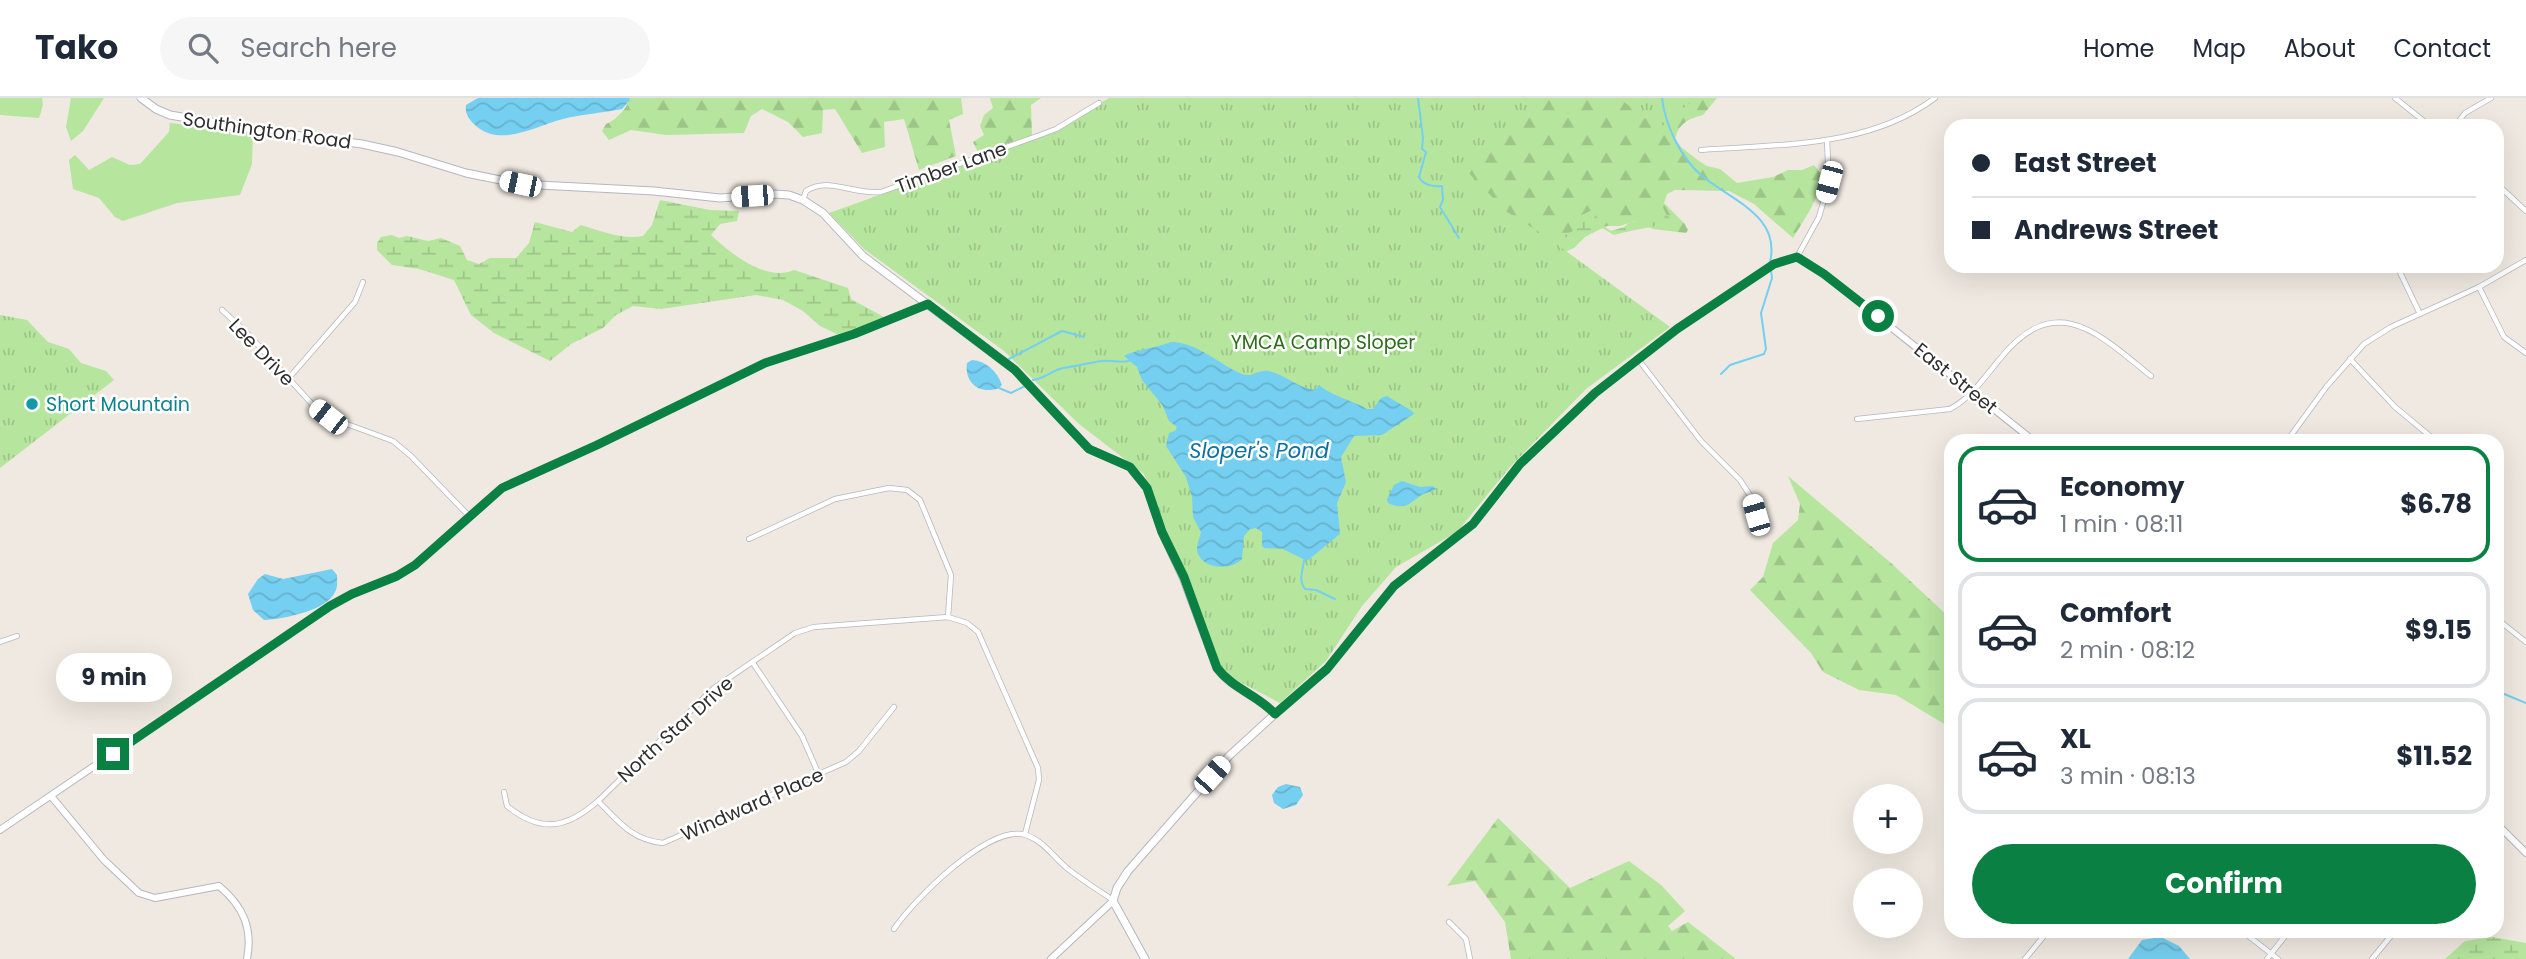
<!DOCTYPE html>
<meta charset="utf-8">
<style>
:root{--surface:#fff;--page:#f6f6f7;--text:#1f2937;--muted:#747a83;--line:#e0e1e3;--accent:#0b8043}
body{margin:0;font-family:Poppins,sans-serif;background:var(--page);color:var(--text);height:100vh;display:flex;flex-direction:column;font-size:26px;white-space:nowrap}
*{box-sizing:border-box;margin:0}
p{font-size:23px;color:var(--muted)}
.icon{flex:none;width:38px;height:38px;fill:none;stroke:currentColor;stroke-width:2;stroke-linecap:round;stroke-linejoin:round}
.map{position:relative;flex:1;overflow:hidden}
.side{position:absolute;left:1944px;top:336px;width:560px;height:504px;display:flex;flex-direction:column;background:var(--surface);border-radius:21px;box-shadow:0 7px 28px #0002}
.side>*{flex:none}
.banner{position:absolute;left:1944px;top:21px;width:560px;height:154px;border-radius:21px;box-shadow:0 7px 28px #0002;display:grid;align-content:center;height:154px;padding:0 28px;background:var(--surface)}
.buttons{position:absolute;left:1853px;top:686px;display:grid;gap:14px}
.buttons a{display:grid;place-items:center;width:70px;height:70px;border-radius:50%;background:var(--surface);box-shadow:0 7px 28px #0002;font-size:35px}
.end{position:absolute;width:32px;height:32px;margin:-16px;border:9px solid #0b8043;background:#fff;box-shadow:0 0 0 4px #fff}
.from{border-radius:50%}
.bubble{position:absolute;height:49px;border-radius:24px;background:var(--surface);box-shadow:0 7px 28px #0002;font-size:23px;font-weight:700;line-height:49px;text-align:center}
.car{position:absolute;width:21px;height:42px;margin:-21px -10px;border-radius:9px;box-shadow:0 0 5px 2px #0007;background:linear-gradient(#fff 24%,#345 0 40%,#fff 0 76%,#345 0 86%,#fff 0)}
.banner b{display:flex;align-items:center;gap:24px;height:66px;font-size:26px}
.banner b+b{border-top:2px solid var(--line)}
.banner i{width:18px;height:18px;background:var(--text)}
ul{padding:12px 0 0;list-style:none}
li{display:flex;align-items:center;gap:21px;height:116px;margin:0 14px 10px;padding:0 14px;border:4px solid var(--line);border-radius:21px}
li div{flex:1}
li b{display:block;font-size:26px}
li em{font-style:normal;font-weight:700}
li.on{border-color:var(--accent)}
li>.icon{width:63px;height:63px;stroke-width:1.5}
.cta{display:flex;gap:14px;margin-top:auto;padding:14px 28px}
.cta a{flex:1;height:80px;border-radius:42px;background:var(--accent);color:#fff;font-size:28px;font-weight:700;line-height:80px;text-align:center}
header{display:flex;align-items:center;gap:42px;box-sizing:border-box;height:98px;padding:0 35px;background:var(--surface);border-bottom:2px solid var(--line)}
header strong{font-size:33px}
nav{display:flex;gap:38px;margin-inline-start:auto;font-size:24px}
.search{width:490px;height:63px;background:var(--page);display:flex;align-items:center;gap:18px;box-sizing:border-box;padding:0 24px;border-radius:38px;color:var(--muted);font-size:26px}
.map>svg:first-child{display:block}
.grass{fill:#b6e59e}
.forest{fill:url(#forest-firs)}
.wetland{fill:url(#wetland-marsh)}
.park{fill:url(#park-tufts)}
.water{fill:url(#water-waves)}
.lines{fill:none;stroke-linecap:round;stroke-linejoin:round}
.stream{stroke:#75cff0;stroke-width:2}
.minor-casing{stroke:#b4b7c1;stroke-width:6}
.tertiary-casing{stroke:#b4b7c1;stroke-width:8}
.secondary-casing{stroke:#b4b7c1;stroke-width:9}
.minor{stroke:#fff;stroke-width:4.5}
.tertiary{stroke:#fff;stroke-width:6}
.secondary{stroke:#fff;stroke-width:7}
.route{stroke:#0b8043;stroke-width:9}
.culture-dot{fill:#0f9aa8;stroke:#fff;stroke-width:2.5}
.labels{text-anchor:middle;stroke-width:5;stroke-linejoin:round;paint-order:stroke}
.street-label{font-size:19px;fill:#2e2e2e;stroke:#fff}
.park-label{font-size:19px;fill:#2c6e1b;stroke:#fff}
.culture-label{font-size:19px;fill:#0d838f;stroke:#fff;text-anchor:start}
.water-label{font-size:21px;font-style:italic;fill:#0d6fa3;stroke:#fff}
</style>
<header>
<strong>Tako</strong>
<div class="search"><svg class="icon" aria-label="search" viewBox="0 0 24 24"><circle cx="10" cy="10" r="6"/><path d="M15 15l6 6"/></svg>Search here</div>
<nav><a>Home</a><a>Map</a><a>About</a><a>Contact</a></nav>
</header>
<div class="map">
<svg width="2526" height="861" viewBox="0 0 2526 861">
<defs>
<pattern id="forest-firs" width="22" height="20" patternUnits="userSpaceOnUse" patternTransform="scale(1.75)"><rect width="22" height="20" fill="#b6e59e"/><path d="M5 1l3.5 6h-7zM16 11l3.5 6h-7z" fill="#9dc588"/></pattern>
<pattern id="wetland-marsh" width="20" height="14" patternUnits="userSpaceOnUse" patternTransform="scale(1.75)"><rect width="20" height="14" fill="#b6e59e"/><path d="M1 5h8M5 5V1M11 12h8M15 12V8" fill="none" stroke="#9dc588"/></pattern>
<pattern id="park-tufts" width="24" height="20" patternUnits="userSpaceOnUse" patternTransform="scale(1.75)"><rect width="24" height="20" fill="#b6e59e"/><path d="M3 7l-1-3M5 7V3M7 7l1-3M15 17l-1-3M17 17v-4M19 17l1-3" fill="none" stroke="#9dc588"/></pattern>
<pattern id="water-waves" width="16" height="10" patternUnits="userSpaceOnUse" patternTransform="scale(1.75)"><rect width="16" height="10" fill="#75cff0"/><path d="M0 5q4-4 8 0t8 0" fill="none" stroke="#66b2ce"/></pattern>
</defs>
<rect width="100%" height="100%" fill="#efe9e1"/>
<g class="grass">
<polygon points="0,0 42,0 43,7 39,20 0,17"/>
<polygon points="71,0 104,0 83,33 71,43 66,29"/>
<polygon points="170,25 187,27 190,25 253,35 252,66 240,97 177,105 123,123 115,119 99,100 73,91 69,62 75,57 89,72 112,59 130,67 140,66 169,34"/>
</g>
<g class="forest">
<path d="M 629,0 L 961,0 L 963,16 L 949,22 L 956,58 L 919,72 L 904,21 L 884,24 L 885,49 L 862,55 L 835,11 L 823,12 L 822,35 L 803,39 L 788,24 L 762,11 L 751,18 L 744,35 L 666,37 L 631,32 L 609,42 L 602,33 L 606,26 C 615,23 629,9 629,0 Z"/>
<polygon points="990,0 1041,0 1031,7 1032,38 978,54 973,44 984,37 980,28 984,17 993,10"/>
<path d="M 1281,0 L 1717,0 L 1703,17 C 1688,21 1679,25 1675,41 L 1681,49 L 1699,63 L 1707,68 L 1720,71 L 1737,85 L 1773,79 L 1788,72 L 1802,72 L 1814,67 L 1822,77 C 1819,102 1805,120 1793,140 L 1754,106 L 1729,93 L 1675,92 L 1667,96 L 1664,105 L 1685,126 L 1688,132 L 1686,135 L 1653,131 L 1635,123 L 1620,128 L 1607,128 L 1586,138 L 1574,150 L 1565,154 Z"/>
<polygon points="1788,378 1891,465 1951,521 1951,630 1896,597 1859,592 1823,574 1811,555 1750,492 1763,479 1773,445 1798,422 1800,406"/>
<polygon points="1498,720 1570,790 1629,763 1661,787 1685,813 1668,828 1672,833 1688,824 1736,861 1511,861 1505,824 1475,783 1447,788"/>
</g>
<g class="wetland">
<path d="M 660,102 L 710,112 L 739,113 L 737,123 L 720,126 L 711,137 C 731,156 766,184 794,172 L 848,190 L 851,201 L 884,219 L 841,238 L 820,228 L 803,213 L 783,202 L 756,197 L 661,211 L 633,208 L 616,217 L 603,230 L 571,246 L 550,263 L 494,235 L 471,217 L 454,182 L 419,171 L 392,167 L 377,152 L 377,145 L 381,139 L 392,137 L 399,140 L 407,138 L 428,143 L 441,140 L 460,148 L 467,162 L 479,166 L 490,160 L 516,160 L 529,145 L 535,124 L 572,134 L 581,127 C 601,133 622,142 643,138 L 652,127 Z"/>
<path d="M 1662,107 L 1666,116 L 1673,123 C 1667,127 1626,133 1614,137 L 1597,127 L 1593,128 L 1588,138 L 1581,139 L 1571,137 L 1552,145 L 1534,136 C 1552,138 1564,140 1579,129 L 1582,117 L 1592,112 L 1605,129 L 1611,133 L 1624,129 L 1630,124 L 1647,122 L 1653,118 Z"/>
<polygon points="2492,839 2526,845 2526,861 2445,861 2465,843"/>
</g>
<g class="park">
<polygon points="1109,0 1542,0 1460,66 1494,101 1499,109 1544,137 1670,229 1586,291 1510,369 1457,434 1396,469 1362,508 1326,563 1280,605 1223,575 1144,376 1079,326 1004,253 864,151 829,115 1047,37"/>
<polygon points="1619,0 1695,0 1659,31"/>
<polygon points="0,217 27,222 48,244 69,251 81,265 106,273 114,282 0,370"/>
</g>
<g class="water">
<path d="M 478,0 L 629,0 L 630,2 L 622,11 C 603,15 582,16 563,21 C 535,28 499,51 474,26 C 468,20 465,15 466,7 Z"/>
<path d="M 1171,244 C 1197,244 1220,267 1242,276 C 1251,280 1259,271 1269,273 C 1285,277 1300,291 1315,292 L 1319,287 C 1332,298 1351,302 1367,311 L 1373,311 L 1381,300 L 1387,298 L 1412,313 L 1414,316 L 1382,337 L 1354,338 L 1341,359 L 1346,384 L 1337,405 L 1340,436 L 1307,463 L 1283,451 L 1264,450 L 1262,448 L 1262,434 L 1256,430 L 1250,431 L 1244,438 L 1242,461 C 1232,472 1205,472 1198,456 C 1195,449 1200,440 1201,434 L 1193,419 L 1192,399 L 1186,379 L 1166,348 L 1169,335 L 1175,333 L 1177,329 L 1169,323 L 1163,308 L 1142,282 L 1137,269 L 1124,258 C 1131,253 1159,249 1171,244 Z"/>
<path d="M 972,262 C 986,263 997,273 1002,287 L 999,290 C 981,297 964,286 967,265 Z"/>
<path d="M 1402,383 L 1420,389 L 1433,388 L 1436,391 C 1431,395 1425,394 1420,398 C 1408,407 1403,412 1388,405 L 1387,401 L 1394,387 Z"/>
<path d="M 332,471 L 337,477 C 337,483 338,489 335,494 C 327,513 282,521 264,522 L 253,512 L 248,496 L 258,481 L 265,476 L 283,481 Z"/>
<polygon points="1286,686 1300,689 1303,697 1296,707 1283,711 1274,705 1272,697 1278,689"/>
<polygon points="2161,839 2179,848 2190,861 2128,861 2142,842"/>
</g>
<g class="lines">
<g class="stream">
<path d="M 1418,0 L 1423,40 L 1422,51 L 1426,54 L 1419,79 C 1423,87 1433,89 1442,88 L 1443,102 L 1440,109 L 1459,140"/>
<path d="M 1662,0 C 1665,26 1680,59 1701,77 C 1730,102 1781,117 1770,164"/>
<polyline points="1009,261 1062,233 1084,239"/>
<polyline points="1721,276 1730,267 1764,256 1766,251 1761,215 1772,180 1771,172"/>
<path d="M 1033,282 C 1047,280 1052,272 1063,270 C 1076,268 1089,265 1102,263 C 1111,262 1120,265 1129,263"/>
<polyline points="999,290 1011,295 1025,288"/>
<path d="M 1304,462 C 1303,472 1298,482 1305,491 L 1316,492 L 1335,501"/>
<polyline points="2497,593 2526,605"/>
</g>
<g class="minor-casing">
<g id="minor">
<polyline points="2395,0 2430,28"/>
<polyline points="2455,28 2465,15 2491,0"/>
<path d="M 1701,52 C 1780,46 1868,50 1935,0"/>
<polyline points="2497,86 2526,113"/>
<path d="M 803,102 L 806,93 C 829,78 852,97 881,94 L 1040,37 L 1056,31 L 1099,5"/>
<polyline points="1797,159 1819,119 1829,84 1827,42"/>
<polyline points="2397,168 2420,216"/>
<polyline points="2479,189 2504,239 2526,255"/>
<polyline points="222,212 247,235 312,306 328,319 393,343 411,358 469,418"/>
<polyline points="1638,261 1701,343 1740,382 1751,399 1756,417 1754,427"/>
<polyline points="2350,261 2395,309 2436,343"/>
<polyline points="288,281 355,204 363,184"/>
<path d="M 1857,321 L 1950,311 C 1971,300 1984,280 1999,262 C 2055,191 2098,235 2151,278"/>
<polyline points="2287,343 2327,288 2364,246 2391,229 2479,189 2526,162"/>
<polyline points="749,441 835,401 889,390 907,392 920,402 951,477 948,519"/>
<polyline points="2497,521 2526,544"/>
<polyline points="0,544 17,538"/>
<polyline points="753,565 802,638 819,677"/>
<path d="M 504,694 L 507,708 C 542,736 567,730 598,703 L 714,590 L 795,535 L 814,529 L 948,519 L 967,525 L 978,534 L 1038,670 L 1039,682 L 1025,736"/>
<path d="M 598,703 C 619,724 632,742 663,745 L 846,664 L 859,653 L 894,609"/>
<polyline points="1449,824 1466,841 1470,861"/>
<path d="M 894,831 C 913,803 989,725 1026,737 C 1044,743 1054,760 1068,771 C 1082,782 1098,792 1113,802"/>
<polyline points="2242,833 2278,861"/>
<polyline points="2025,861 2048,833"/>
<polyline points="2267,861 2289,833"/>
<polyline points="2372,861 2395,833"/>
</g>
</g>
<g class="tertiary-casing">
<g id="tertiary">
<polyline points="1275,616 1327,571 1394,488 1473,426 1520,366 1595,295 1677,231 1774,166 1797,159 1824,176 2034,343"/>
<path d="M 51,698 L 104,762 L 139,795 L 155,800 L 219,788 C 243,808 253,830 247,861"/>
<polyline points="2497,726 2526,755"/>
<polyline points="0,732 330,508 352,496 397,478 415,467 502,390 597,347 765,265 854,236 928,206"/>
<polyline points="1051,861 1113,803"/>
</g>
</g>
<g class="secondary-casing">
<path id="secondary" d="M 141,0 L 156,11 L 170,17 L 264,33 L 362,46 L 398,54 L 466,75 L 520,86 L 654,93 L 720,100 L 774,96 L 789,97 L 803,102 L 823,115 L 863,158 L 1015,272 L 1089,351 L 1130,369 L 1147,390 L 1162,434 L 1183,479 L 1217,570 C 1233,592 1258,597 1275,616 L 1229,658 L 1128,773 L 1117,790 L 1113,803 L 1145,861"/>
</g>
<use href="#minor" class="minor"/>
<use href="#tertiary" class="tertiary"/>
<use href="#secondary" class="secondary"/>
</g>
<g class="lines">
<path class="route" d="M 113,656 L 330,508 L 352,496 L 397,478 L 415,467 L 502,390 L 597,347 L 765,265 L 854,236 L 928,206 L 1015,272 L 1089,351 L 1130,369 L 1147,390 L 1162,434 L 1184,479 L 1217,570 C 1233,591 1258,597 1275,616 L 1327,571 L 1394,488 L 1473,426 L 1520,366 L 1595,295 L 1677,231 L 1774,166 L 1797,159 L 1824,176 L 1878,218"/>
</g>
<circle class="culture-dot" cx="32" cy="306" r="7"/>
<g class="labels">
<g class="street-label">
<text transform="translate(267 32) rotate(8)" y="7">Southington Road</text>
<text transform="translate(951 69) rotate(-20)" y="7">Timber Lane</text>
<text transform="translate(262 254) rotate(46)" y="7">Lee Drive</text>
<text transform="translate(1956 280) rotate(39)" y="7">East Street</text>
<text transform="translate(675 631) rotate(-42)" y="7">North Star Drive</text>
<text transform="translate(752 706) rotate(-24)" y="7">Windward Place</text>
</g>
<g class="park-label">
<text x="1323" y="251">YMCA Camp Sloper</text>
</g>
<g class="culture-label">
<text x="46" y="313">Short Mountain</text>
</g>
<g class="water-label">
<text x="1259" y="360">Sloper's Pond</text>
</g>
</g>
</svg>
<div class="buttons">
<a>+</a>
<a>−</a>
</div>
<i class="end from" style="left:1878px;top:218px"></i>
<i class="end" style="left:113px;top:656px"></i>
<div class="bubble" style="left:56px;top:555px;width:116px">9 min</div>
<i class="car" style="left:1829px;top:84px;rotate:195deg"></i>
<i class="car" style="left:520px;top:86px;rotate:282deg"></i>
<i class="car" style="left:752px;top:98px;rotate:266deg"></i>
<i class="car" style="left:328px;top:319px;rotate:308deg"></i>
<i class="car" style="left:1756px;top:417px;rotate:344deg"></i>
<i class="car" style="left:1212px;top:677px;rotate:42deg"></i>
<div class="banner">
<b><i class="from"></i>East Street</b>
<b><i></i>Andrews Street</b>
</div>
<section class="side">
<ul>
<li class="on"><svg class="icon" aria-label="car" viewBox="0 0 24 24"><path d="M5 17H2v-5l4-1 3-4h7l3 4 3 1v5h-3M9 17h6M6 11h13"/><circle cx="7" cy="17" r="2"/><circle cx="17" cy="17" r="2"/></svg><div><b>Economy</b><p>1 min · 08:11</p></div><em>$6.78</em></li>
<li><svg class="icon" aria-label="car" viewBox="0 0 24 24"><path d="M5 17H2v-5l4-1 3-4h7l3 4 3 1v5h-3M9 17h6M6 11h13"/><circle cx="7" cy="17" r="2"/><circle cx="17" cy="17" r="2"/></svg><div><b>Comfort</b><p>2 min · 08:12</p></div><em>$9.15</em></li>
<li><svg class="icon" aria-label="car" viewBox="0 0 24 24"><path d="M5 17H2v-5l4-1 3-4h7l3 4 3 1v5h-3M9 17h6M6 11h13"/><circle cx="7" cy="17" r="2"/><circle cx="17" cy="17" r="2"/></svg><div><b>XL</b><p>3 min · 08:13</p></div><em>$11.52</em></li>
</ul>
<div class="cta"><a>Confirm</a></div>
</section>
</div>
